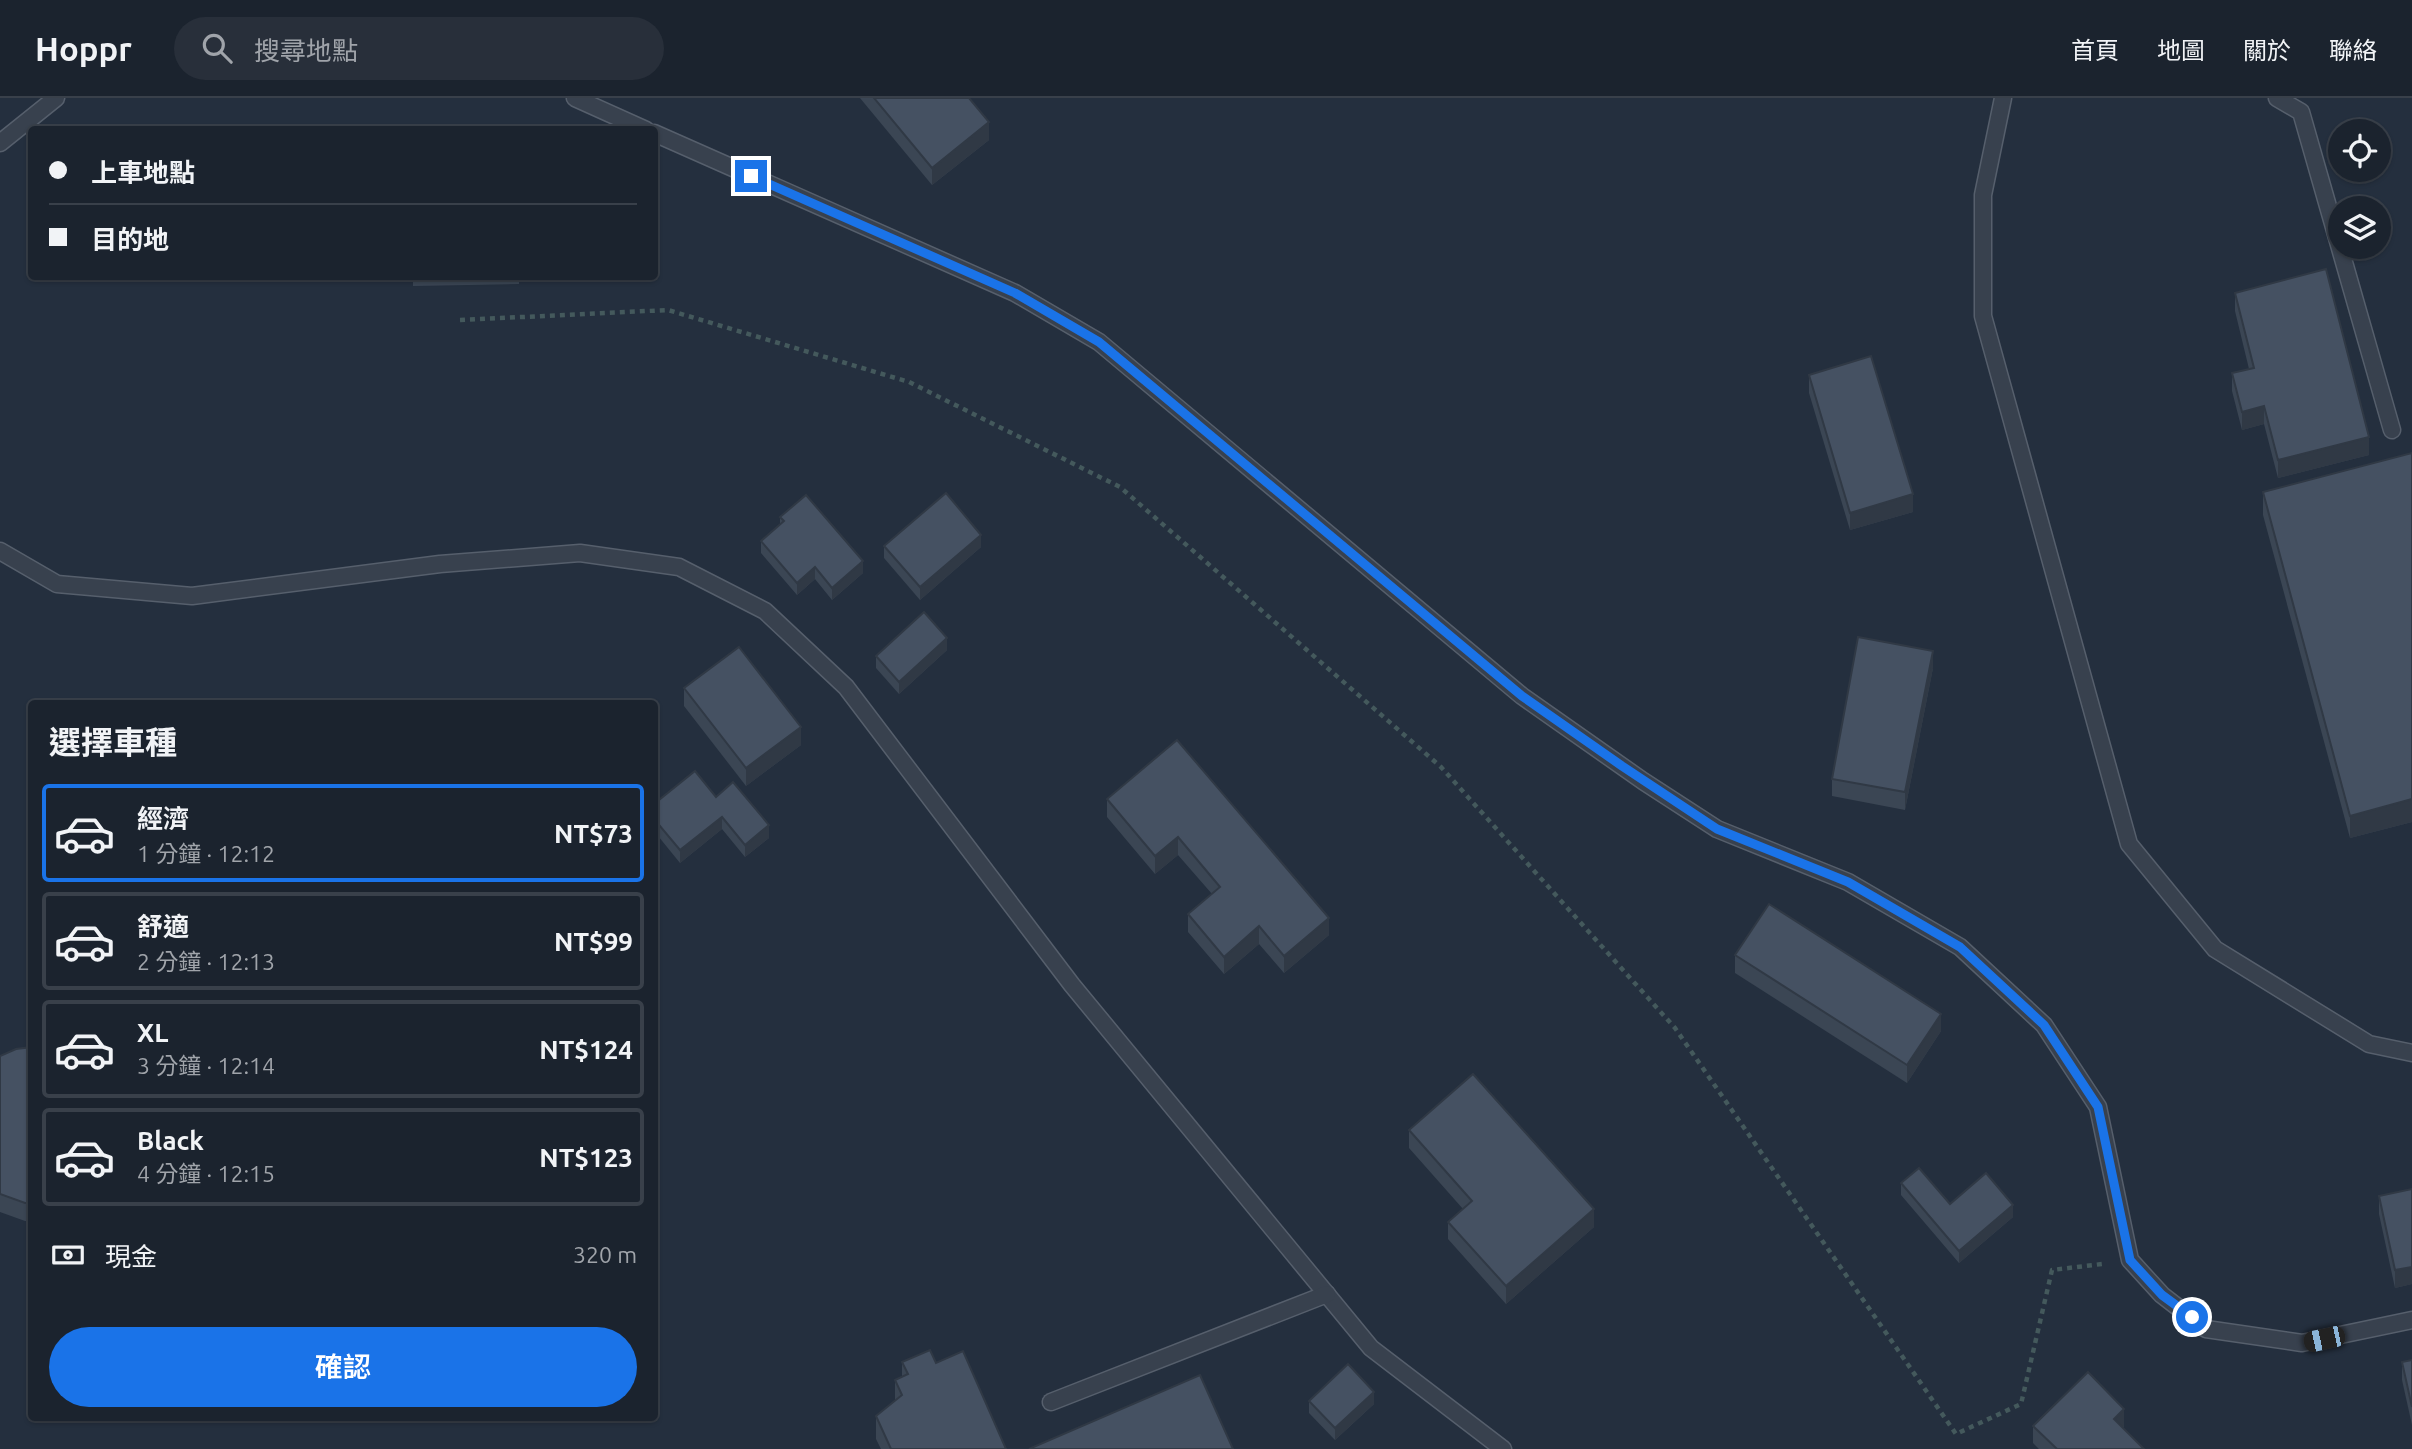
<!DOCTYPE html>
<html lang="zh-TW">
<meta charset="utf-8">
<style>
:root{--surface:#1b232e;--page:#282f3a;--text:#f1f3f6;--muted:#a0a4aa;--line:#39404a;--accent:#1a73e8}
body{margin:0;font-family:Ubuntu,"Noto Sans TC",sans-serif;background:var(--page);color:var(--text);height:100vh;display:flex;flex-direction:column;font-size:26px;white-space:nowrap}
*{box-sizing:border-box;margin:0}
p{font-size:23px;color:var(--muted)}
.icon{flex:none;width:38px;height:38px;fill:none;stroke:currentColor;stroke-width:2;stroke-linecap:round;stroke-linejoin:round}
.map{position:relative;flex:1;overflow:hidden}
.side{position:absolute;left:28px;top:602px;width:630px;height:721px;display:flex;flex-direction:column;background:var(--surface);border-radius:7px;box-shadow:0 2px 5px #0004,0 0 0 2px var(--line)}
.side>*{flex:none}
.hud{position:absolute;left:28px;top:28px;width:630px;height:154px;border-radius:7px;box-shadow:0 2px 5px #0004,0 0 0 2px var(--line);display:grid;align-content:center;height:154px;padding:0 21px;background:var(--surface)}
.fabs{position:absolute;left:2328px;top:21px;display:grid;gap:14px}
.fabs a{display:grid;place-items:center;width:63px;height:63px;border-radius:50%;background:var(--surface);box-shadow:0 2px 5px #0004,0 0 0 2px var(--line);font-size:35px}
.end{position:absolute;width:32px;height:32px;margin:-16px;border:9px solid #1a73e8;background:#fff;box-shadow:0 0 0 4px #fff}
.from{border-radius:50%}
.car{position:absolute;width:21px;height:42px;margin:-21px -10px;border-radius:9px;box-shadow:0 0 5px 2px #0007;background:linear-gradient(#222 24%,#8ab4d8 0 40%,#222 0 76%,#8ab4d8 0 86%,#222 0)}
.hud b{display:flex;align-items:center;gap:24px;height:66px;font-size:26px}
.hud b+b{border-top:2px solid var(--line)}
.hud i{width:18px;height:18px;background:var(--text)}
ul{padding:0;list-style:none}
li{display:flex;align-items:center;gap:21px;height:98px;margin:0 14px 10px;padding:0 7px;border:4px solid var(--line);border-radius:7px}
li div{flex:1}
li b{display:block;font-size:26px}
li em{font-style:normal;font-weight:600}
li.selected{border-color:var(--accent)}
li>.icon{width:63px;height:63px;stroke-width:1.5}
h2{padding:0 21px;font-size:32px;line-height:84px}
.pay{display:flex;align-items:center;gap:18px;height:77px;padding:0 21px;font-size:26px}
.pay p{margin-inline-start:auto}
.primary-button{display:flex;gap:14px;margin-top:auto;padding:14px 21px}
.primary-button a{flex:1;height:80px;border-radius:42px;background:var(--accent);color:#fff;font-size:28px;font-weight:600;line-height:80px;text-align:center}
header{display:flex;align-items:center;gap:42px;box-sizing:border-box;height:98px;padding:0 35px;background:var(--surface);border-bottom:2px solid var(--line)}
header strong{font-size:33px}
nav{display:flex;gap:38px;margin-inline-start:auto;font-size:24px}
.search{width:490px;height:63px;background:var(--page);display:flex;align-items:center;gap:18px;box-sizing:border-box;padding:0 24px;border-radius:38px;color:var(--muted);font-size:26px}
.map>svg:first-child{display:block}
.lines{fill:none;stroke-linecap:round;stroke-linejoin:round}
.lane-casing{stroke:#565f6c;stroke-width:19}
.path{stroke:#44595c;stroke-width:4.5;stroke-dasharray:5 5;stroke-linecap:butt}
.lane{stroke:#38414e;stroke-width:16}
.wall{fill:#3b4654}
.shaded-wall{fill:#303945}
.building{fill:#455162;stroke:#303945;stroke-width:2}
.route{stroke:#1a73e8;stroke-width:9}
</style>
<header>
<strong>Hoppr</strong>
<div class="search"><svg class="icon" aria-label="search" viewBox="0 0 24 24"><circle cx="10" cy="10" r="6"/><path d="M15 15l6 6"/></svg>搜尋地點</div>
<nav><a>首頁</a><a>地圖</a><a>關於</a><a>聯絡</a></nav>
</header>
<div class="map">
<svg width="2412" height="1351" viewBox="0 0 2412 1351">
<rect width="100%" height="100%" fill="#242f3e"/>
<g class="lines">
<g class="lane-casing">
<g id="lane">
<polyline points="575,0 646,32"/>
<polyline points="2003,0 1983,97 1983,218 2129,746 2215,851 2369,946 2412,955"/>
<polyline points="2277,0 2301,14 2392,332"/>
<polyline points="654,35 1015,195 1099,244 1522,598 1643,683 1717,731 1848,784 1960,849 2044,927 2098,1009 2130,1162 2162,1197 2206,1231 2302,1245 2412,1222"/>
<polyline points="0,45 56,0"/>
<polyline points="0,453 57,486 192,498 440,466 580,455 679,469 765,513 846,589 1072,887 1371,1250 1503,1351"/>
<polyline points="1051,1304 1327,1196"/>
</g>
</g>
<polyline class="path" points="460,222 668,212 909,284 1120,389 1441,669 1675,930 1956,1336 2021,1306 2052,1172 2102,1166"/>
<use href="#lane" class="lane"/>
</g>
<g class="wall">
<polygon points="860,0 969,0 989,42 932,87"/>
<polygon points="413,178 519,178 519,186 413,188"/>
<polygon points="2235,195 2369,357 2278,380 2264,326 2242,332 2232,293 2232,275 2249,271 2235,213"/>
<polygon points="1809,277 1913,414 1850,432 1809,295"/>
<polygon points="2412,355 2412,724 2350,740 2263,417 2263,394"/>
<polygon points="780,419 863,475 832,502 815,481 797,497 761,455 761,443 780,427"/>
<polygon points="884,448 981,449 920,502 884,460"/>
<polygon points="947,552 899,596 876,570 876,558"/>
<polygon points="1933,570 1905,712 1832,698 1832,681"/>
<polygon points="684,590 801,647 746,688 684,608"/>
<polygon points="1177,642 1329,837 1284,875 1259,846 1224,876 1188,834 1188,816 1212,796 1178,757 1155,776 1107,719 1107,701"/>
<polygon points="716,699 769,740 745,759 722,731 680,765 654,733 654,706"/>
<polygon points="1735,857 1941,933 1907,985 1735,875"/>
<polygon points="32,949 32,1123 25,1123 0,1114 0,958"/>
<polygon points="1409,1032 1594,1129 1506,1206 1448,1141 1448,1124 1463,1111 1409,1050"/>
<polygon points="1901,1085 1950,1106 2013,1119 1959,1165 1901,1097"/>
<polygon points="2412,1091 2412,1186 2395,1190 2379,1116 2379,1098"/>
<polygon points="2412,1262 2412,1327 2402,1282 2402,1264"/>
<polygon points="902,1264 936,1265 1006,1351 881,1351 876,1341 876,1318 895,1303 895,1282 902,1279"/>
<polygon points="1309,1303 1374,1306 1335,1342 1309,1315"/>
<polygon points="2033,1328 2124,1328 2123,1330 2144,1351 2039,1351 2033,1345"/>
</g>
<g class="shaded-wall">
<polygon points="989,24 989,42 932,87 932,70"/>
<polygon points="2264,308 2264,326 2242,332 2242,314"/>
<polygon points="2369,339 2369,357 2278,380 2278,362"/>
<polygon points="1913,396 1913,414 1850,432 1850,415"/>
<polygon points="981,437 981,449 920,502 920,489"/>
<polygon points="863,463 863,475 832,502 832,490"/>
<polygon points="815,469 815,481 797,497 797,485"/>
<polygon points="947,540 947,552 899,596 899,584"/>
<polygon points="1933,553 1933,570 1905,712 1905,694"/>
<polygon points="801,629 801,647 746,688 746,670"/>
<polygon points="2412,701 2412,724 2350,740 2350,718"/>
<polygon points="722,719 722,731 680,765 680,752"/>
<polygon points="769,727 769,740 745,759 745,747"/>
<polygon points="1178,739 1178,757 1155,776 1155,758"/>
<polygon points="1329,820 1329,837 1284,875 1284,858"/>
<polygon points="1259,828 1259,846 1224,876 1224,859"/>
<polygon points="1941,916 1941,933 1907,985 1907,967"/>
<polygon points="2013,1107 2013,1119 1959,1165 1959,1153"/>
<polygon points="1594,1111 1594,1129 1506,1206 1506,1188"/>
<polygon points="2412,1169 2412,1186 2395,1190 2395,1172"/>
<polygon points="1374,1294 1374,1306 1335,1342 1335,1330"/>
<polygon points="2124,1311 2124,1328 2114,1339 2114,1321"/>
</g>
<g class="building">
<polygon points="874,0 969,0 989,24 932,70"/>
<polygon points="2326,171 2369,339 2278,362 2264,308 2242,314 2232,275 2254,270 2235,195"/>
<polygon points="1871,258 1913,396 1850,415 1809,277"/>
<polygon points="2412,355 2412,701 2350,718 2263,394"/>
<polygon points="946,395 981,437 920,489 884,448"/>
<polygon points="806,397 863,463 832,490 815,469 797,485 761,443 784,423 780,419"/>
<polygon points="924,514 947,540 899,584 876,558"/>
<polygon points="1858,539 1933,553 1905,694 1832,681"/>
<polygon points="739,549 801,629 746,670 684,590"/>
<polygon points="1177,642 1329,820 1284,858 1259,828 1224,859 1188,816 1220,789 1178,739 1155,758 1107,701"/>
<polygon points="695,673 716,699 733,684 769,727 745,747 722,719 680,752 654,721 654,706"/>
<polygon points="1769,806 1941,916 1907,967 1735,857"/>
<polygon points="32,949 32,1105 25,1105 0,1096 0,958 16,951"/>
<polygon points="1473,976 1594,1111 1506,1188 1448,1124 1472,1103 1409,1032"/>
<polygon points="1919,1070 1950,1106 1986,1075 2013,1107 1959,1153 1901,1085"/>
<polygon points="2412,1091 2412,1169 2395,1172 2379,1098"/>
<polygon points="930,1252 936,1265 963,1253 1006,1351 891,1351 876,1318 902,1297 895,1282 908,1276 902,1264"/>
<polygon points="2412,1262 2412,1309 2402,1264"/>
<polygon points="1348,1266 1374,1294 1335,1330 1309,1303"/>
<polygon points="2088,1274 2124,1311 2114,1321 2144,1351 2057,1351 2033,1328"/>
<polygon points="1200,1277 1233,1351 1029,1351"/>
</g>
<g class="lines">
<polyline class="route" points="751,78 1015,195 1099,244 1522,598 1622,668 1717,731 1848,784 1960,849 2044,927 2098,1009 2130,1162 2162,1197 2192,1219"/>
</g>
</svg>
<div class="fabs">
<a><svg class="icon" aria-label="locate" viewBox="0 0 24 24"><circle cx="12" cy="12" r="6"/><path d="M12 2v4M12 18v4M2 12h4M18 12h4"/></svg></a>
<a><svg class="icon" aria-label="layers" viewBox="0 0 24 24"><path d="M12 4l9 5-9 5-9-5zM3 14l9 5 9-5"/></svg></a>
</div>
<i class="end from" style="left:2192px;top:1219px"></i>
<i class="end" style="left:751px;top:78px"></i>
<i class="car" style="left:2324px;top:1241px;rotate:258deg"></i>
<div class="hud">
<b><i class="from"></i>上車地點</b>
<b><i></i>目的地</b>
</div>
<section class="side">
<h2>選擇車種</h2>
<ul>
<li class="selected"><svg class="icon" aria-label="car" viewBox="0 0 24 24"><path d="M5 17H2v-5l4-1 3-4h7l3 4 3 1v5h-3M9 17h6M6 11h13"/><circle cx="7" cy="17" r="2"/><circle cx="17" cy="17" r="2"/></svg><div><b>經濟</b><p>1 分鐘 · 12:12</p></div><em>NT$73</em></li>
<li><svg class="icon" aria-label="car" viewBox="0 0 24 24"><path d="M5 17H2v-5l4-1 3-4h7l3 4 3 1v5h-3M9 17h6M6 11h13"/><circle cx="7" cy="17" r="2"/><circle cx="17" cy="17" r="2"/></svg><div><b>舒適</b><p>2 分鐘 · 12:13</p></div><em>NT$99</em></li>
<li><svg class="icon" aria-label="car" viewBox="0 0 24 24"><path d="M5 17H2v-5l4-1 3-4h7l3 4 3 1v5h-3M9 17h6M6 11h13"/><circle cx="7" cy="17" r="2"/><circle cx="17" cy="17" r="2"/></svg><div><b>XL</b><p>3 分鐘 · 12:14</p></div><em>NT$124</em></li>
<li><svg class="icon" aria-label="car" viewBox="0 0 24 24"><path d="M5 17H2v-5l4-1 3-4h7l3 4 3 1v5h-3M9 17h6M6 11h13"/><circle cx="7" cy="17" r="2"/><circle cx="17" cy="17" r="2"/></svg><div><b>Black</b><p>4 分鐘 · 12:15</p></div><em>NT$123</em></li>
</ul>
<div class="pay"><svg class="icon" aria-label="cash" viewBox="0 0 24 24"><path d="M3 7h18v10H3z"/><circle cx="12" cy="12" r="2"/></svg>現金<p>320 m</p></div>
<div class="primary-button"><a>確認</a></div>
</section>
</div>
